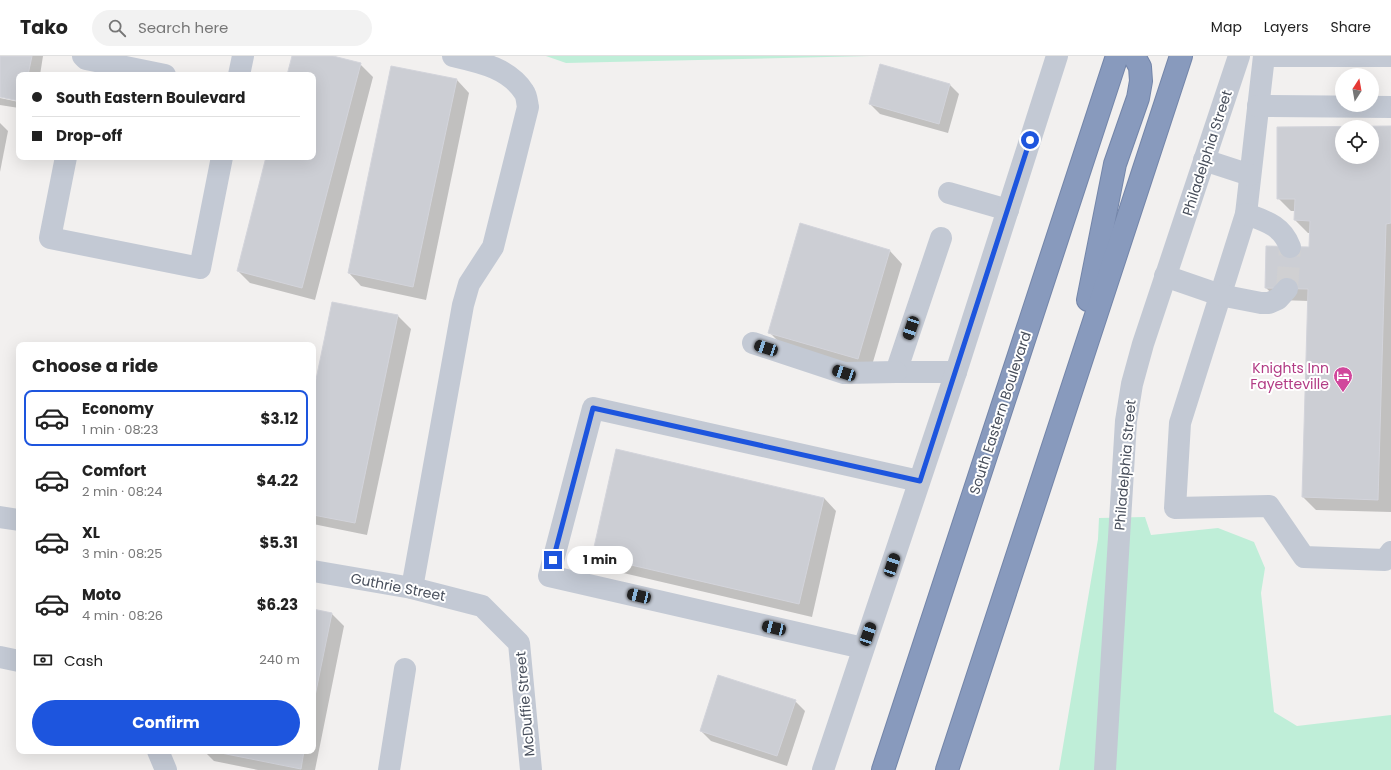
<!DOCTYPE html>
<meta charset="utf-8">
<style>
:root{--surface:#fff;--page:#f2f2f2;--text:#222;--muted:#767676;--line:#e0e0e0;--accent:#1d55de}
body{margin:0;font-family:Poppins,sans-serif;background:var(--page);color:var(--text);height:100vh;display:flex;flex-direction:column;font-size:15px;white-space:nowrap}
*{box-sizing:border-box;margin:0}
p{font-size:13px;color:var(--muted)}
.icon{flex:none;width:22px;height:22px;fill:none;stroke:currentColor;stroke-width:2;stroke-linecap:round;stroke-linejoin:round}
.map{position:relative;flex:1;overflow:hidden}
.panel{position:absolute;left:16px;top:286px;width:300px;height:412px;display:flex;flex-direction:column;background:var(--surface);border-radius:8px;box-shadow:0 4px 16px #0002}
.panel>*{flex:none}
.hud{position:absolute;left:16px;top:16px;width:300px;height:88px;border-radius:8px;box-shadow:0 4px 16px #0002;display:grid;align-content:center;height:88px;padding:0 16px;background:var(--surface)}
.needle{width:26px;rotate:11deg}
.fabs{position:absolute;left:1335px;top:12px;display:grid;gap:8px}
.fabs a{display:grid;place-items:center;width:44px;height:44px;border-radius:50%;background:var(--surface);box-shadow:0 4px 16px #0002;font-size:20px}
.end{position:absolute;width:18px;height:18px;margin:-9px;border:5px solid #1d55de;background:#fff;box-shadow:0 0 0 2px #fff}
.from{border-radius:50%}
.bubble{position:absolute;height:28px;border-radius:14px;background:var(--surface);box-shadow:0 4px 16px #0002;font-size:13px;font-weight:700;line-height:28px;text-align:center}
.car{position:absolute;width:12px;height:24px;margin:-12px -6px;border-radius:5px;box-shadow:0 0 3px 1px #0007;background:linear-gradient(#222 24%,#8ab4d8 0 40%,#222 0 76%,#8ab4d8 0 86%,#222 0)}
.hud b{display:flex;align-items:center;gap:14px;height:38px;font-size:15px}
.hud b+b{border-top:1px solid var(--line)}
.hud i{width:10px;height:10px;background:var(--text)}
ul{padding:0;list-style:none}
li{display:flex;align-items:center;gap:12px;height:56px;margin:0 8px 6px;padding:0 8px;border:2px solid transparent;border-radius:8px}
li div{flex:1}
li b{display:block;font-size:15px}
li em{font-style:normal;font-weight:700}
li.active{border-color:var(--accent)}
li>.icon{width:36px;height:36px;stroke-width:1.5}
h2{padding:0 16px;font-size:18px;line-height:48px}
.pay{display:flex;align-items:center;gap:10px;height:44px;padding:0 16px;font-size:15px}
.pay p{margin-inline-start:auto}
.button{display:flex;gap:8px;margin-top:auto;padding:8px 16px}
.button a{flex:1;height:46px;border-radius:24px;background:var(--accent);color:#fff;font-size:16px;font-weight:700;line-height:46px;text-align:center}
header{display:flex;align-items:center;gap:24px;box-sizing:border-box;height:56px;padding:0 20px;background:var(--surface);border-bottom:1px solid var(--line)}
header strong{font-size:19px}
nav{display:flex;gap:22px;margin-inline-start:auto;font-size:14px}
.search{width:280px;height:36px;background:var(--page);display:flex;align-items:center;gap:10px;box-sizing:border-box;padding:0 14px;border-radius:22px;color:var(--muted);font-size:15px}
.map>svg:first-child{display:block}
.green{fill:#bfeed8}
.shadow{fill:#0003}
.building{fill:#ccced4;stroke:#d3d4db;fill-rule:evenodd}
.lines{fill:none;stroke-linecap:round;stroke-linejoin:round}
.minor-tunnel{stroke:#d0d0d2;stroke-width:22;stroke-dasharray:22 11;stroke-linecap:butt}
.highway-casing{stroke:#7385a9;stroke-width:24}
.minor{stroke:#c3c9d4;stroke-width:22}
.highway{stroke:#889abd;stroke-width:22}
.route{stroke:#1d55de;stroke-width:5}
.labels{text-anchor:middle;stroke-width:4;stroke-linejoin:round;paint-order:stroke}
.street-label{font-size:14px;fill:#484f5c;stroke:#fff}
.hotel-label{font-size:14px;fill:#b23c85;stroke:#fff;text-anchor:end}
</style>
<header>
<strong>Tako</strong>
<div class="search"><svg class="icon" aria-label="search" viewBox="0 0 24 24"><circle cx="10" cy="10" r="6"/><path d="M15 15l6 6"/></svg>Search here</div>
<nav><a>Map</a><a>Layers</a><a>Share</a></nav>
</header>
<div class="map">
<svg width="1391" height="714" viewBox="0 0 1391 714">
<rect width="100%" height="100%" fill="#f2f0ef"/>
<g class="green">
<polygon points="546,0 870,0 566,7"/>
<polygon points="1145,461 1151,479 1218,472 1254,486 1265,512 1261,537 1274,656 1297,670 1391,659 1391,714 1059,714 1098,483 1099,462"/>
</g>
<g class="shadow">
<polygon points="0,0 43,0 40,19 19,19 19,44 0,40"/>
<polygon points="293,0 329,0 360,8 373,21 315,244 250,227 238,215 267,101 313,101 313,19 288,19"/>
<polygon points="457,24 469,37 426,244 361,230 349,217"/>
<polygon points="949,28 959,38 948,77 880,58 870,48"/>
<polygon points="0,42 19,46 19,52 0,49"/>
<polygon points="0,67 8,75 0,116"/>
<polygon points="1342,71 1342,101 1372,101 1372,71 1355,71 1391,71 1391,456 1316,454 1303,441 1309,245 1279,244 1266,232 1310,192 1310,177 1308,177 1295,164 1296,155 1291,155 1278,142"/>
<polygon points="890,195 902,208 870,316 782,289 769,276"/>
<polygon points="333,247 398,260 411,273 367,479 313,468 313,343"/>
<polygon points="824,442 836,455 812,561 606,513 593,500"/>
<polygon points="313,554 331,557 344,570 315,714 258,714 214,705 204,695 313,695"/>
<polygon points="795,645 805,655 787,710 711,685 701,675"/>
</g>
<g class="building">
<polygon points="0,0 32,0 28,19 19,19 19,45 0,41"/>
<polygon points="292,0 333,0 361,7 302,232 237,215 266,101 313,101 313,19 287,19"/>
<polygon points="880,8 950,28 939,68 869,48"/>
<polygon points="391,10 457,23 413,231 348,217"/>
<path d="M 1391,70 L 1391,167 L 1386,168 L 1378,444 L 1302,441 L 1308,233 L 1265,232 L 1266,190 L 1309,191 L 1310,165 L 1294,164 L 1295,143 L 1277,143 L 1277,71 ZM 1342,71 L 1372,71 L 1372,101 L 1342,101 Z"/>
<polygon points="800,167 890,194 858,303 768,277"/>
<polygon points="332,246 398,259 355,467 313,459 313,338"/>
<polygon points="616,393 824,442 799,548 592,500"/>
<polygon points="313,553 332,557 313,650"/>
<polygon points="718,619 796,644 777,700 700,675"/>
<polygon points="211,695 304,695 301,713"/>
</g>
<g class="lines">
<polyline class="minor-tunnel" points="1287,233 1290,191"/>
<g class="highway-casing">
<g id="highway">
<polyline points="1088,244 1115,108 1138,42 1141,25 1140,11 1134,0"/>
<polyline points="883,714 1117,0"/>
<polyline points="947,714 1181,0"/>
</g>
</g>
<g class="minor">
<polyline points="83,0 86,3 165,19"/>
<polyline points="1391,0 1264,0 1246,158 1180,367 1175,452 1269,450 1304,501 1385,504 1391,496"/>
<polyline points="239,19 243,0"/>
<polyline points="1258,50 1391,51"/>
<polyline points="66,101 50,182 200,212 222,101"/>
<polyline points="1204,104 1250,119"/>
<polyline points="949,137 1008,154"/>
<path d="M 1246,158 C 1265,165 1282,169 1290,191"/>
<polyline points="941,182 896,316 956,316"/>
<polyline points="1165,220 1220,239 1261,247 1269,247 1278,243 1287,233"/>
<polyline points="753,287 844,317 896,316"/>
<polyline points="0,461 19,464"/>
<polyline points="313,515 412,532 482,550 519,587 531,714"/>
<path d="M 412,532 L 463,249 L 469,228 L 493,191 L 528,51 C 527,47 527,40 524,36 C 509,12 479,6 453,0"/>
<polyline points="863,592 549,520 593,352 919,425"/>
<polyline points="0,601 19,605"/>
<polyline points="158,695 166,714"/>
<polyline points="389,714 405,613"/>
<polyline points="823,714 956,316 1057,0"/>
<polyline points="1105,714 1126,365 1132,328 1143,288 1239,0"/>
</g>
<use href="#highway" class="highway"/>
</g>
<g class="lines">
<polyline class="route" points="553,504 593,352 920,425 1030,84"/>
</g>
<defs>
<g id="hotel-pin" transform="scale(1)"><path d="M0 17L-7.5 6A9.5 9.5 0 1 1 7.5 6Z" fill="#d1479c" stroke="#fff"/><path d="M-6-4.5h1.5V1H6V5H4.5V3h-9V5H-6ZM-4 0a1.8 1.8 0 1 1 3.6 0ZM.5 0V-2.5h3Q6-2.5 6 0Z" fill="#fff"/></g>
</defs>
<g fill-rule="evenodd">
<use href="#hotel-pin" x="1343" y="320"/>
</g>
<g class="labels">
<g class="street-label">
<text transform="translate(1207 97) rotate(-72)" y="5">Philadelphia Street</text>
<text transform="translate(1000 357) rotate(-72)" y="5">South Eastern Boulevard</text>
<text transform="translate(1125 409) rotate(-85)" y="5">Philadelphia Street</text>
<text transform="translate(398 531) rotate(11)" y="5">Guthrie Street</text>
<text transform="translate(525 648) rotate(-95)" y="5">McDuffie Street</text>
</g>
<g class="hotel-label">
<text x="1329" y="317">Knights Inn<tspan x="1329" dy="16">Fayetteville</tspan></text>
</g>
</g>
</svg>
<div class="fabs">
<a><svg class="needle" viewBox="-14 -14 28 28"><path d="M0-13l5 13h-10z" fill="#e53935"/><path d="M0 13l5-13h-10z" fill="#767676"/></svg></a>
<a><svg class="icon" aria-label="locate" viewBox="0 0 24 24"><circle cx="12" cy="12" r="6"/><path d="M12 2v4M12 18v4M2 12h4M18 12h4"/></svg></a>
</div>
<i class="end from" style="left:1030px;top:84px"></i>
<i class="end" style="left:553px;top:504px"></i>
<div class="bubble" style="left:567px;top:490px;width:66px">1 min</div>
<i class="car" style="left:911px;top:272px;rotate:199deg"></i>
<i class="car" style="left:766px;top:292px;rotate:288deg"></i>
<i class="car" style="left:844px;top:317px;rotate:288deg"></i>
<i class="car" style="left:892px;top:509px;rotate:18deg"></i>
<i class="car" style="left:639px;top:540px;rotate:283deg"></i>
<i class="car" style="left:774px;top:572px;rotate:283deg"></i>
<i class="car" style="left:868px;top:578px;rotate:19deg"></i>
<div class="hud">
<b><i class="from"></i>South Eastern Boulevard</b>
<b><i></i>Drop-off</b>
</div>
<section class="panel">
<h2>Choose a ride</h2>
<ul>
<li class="active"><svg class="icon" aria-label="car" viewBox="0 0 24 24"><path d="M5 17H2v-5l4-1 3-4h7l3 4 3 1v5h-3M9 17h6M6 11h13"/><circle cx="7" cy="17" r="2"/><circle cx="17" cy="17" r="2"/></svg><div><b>Economy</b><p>1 min · 08:23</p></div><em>$3.12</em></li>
<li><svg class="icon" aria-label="car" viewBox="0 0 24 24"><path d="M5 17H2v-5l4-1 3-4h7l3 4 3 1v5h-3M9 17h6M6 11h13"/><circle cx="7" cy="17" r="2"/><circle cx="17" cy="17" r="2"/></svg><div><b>Comfort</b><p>2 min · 08:24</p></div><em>$4.22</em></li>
<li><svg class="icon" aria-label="car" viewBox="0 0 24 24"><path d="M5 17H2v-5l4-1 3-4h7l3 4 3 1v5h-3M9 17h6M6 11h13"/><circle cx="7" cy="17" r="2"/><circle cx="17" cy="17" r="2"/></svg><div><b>XL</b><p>3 min · 08:25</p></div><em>$5.31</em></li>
<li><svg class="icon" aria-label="car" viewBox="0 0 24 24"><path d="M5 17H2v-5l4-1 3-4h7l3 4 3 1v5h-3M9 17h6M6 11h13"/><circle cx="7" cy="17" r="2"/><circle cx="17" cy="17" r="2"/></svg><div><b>Moto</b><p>4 min · 08:26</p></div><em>$6.23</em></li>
</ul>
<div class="pay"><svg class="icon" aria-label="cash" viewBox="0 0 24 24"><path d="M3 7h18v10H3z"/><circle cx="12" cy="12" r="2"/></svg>Cash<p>240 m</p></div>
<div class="button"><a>Confirm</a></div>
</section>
</div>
